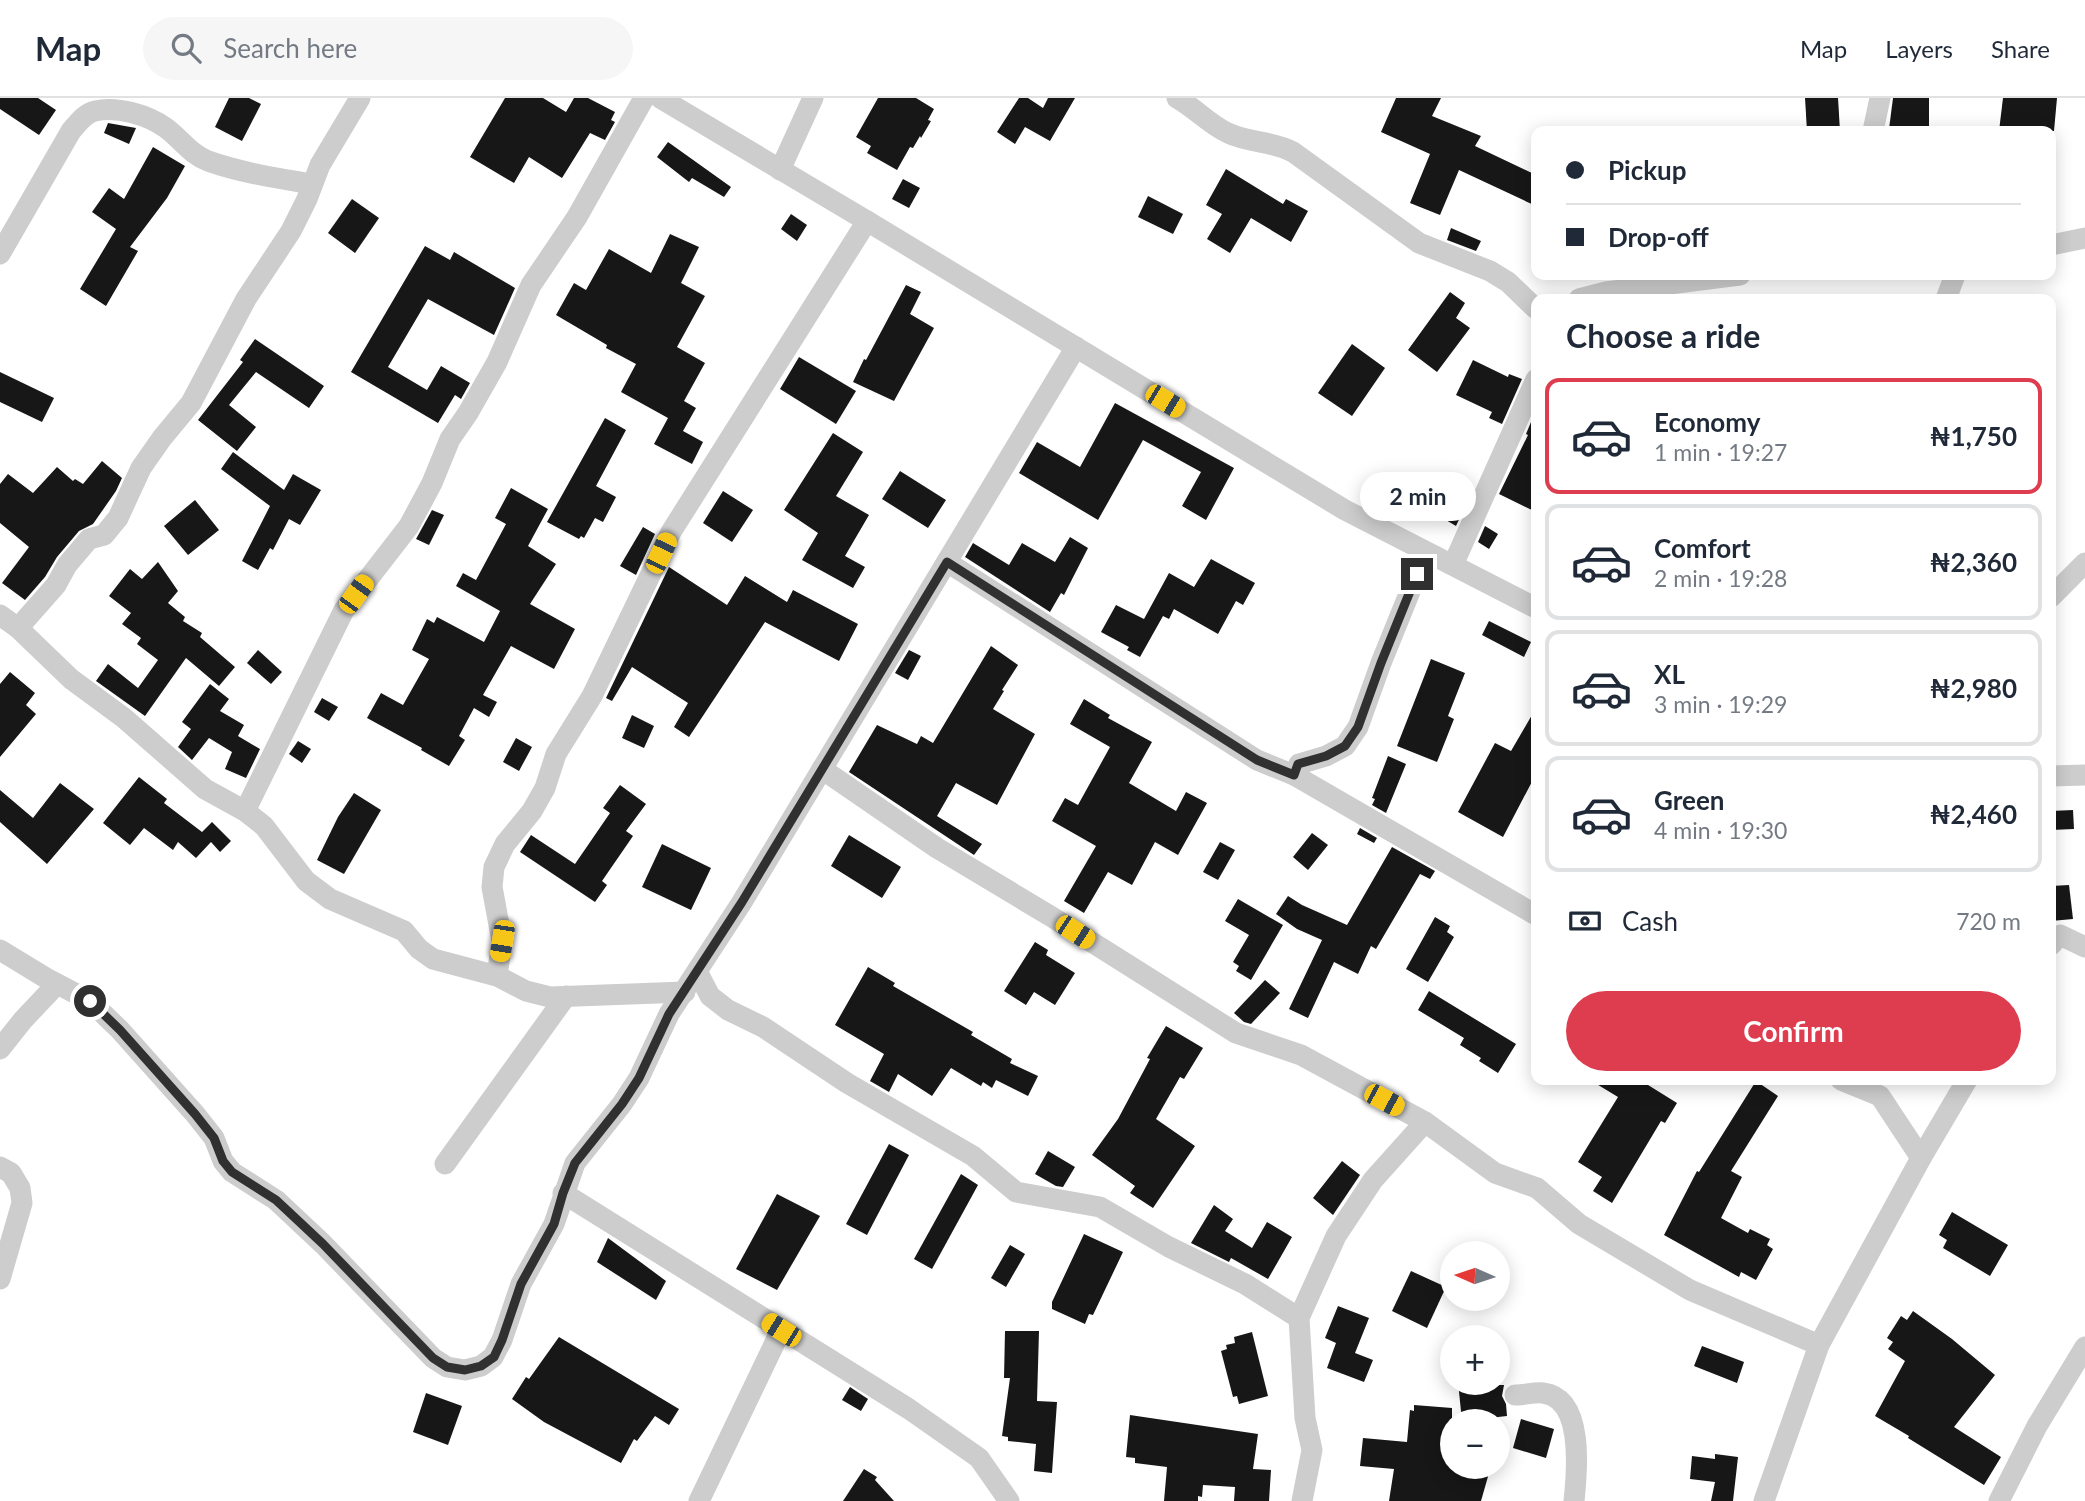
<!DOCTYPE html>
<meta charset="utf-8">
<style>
:root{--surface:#fff;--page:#f6f6f7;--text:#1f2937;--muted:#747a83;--line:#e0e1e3;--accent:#dd3d4e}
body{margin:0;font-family:Lato,sans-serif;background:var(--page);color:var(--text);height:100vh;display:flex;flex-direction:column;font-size:26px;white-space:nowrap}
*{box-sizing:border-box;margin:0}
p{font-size:23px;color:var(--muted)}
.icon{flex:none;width:38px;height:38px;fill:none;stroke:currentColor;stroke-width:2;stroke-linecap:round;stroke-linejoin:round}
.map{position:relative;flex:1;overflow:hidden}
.sheet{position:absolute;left:1531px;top:196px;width:525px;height:791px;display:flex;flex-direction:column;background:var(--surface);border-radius:14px;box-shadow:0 4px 18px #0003}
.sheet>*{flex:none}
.top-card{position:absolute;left:1531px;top:28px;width:525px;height:154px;border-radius:14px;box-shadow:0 4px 18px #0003;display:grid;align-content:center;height:154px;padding:0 35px;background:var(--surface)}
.needle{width:46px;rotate:273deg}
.fabs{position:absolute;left:1440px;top:1143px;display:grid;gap:14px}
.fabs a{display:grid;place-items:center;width:70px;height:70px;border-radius:50%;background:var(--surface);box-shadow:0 4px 18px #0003;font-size:35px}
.end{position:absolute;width:32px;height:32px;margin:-16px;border:9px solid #303030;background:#fff;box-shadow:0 0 0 4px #fff}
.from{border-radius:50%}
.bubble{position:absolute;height:49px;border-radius:24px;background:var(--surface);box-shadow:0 4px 18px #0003;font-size:23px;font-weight:700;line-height:49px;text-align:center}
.car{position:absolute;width:21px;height:42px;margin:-21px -10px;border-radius:9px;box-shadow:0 0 5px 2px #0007;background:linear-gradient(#f5c518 24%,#345 0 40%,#f5c518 0 76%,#345 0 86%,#f5c518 0)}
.top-card b{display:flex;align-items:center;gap:24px;height:66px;font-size:26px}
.top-card b+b{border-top:2px solid var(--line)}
.top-card i{width:18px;height:18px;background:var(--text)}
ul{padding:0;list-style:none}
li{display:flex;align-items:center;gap:21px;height:116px;margin:0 14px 10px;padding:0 21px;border:4px solid var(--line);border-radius:14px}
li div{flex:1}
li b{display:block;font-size:26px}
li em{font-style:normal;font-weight:700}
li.current{border-color:var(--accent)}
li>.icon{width:63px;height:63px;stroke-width:1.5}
h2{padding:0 35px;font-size:32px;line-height:84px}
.pay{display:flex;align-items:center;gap:18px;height:77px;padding:0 35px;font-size:26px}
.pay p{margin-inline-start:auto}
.primary-button{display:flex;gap:14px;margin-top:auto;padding:14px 35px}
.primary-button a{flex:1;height:80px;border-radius:42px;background:var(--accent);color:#fff;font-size:28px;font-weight:700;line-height:80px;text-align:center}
header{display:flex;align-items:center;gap:42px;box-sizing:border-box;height:98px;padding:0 35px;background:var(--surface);border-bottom:2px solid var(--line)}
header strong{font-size:33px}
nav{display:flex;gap:38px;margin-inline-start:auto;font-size:24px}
.search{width:490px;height:63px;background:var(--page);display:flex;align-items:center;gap:18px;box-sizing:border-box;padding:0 24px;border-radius:38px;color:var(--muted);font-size:26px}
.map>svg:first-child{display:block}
.building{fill:#171717}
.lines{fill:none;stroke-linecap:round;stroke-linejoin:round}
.minor{stroke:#cdcdcd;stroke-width:21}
.route{stroke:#303030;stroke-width:9}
</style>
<header>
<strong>Map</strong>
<div class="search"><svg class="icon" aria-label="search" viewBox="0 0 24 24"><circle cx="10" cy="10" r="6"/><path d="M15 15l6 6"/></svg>Search here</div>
<nav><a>Map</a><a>Layers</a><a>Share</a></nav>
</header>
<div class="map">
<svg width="2085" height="1403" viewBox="0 0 2085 1403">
<rect width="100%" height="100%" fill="#fff"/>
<g class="building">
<polygon points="0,0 38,0 56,12 39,37 0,11"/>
<polygon points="229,0 249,0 261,6 242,43 215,29"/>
<polygon points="505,0 543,0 566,14 574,0 588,0 615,14 611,22 615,24 605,42 590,35 562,80 529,59 514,85 470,59"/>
<polygon points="878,0 916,0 934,11 928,22 931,23 921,40 920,38 913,50 910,49 897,72 867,55 871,48 856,39"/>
<polygon points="1019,0 1028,0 1043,10 1048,0 1075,0 1050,43 1025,29 1015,46 997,34"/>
<polygon points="1396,0 1441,0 1432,18 1481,38 1475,48 1536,77 1536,108 1459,72 1440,117 1410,105 1430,56 1381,34"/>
<polygon points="1805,0 1838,0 1840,33 1807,33"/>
<polygon points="1893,0 1929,0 1929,31 1889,31"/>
<polygon points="2003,0 2057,0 2054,33 1999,33"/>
<polygon points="108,25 136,30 129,46 104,35"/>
<polygon points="668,44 731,89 724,99 692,80 689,84 657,59"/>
<polygon points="153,49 185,68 167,100 130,149 138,153 106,208 80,191 116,131 92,114 109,90 124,101"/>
<polygon points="1226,71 1283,106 1286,101 1308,113 1291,144 1251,120 1230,155 1207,141 1222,116 1206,107"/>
<polygon points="903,81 920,90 909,110 892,101"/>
<polygon points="1148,98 1183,116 1173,136 1138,119"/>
<polygon points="352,101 379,120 355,155 328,135"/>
<polygon points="791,116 807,127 797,143 781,131"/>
<polygon points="1451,130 1481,143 1476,153 1447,142"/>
<polygon points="670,136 699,149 681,185 705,198 677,249 705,265 684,303 696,310 683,333 703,344 692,366 654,346 668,320 621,294 636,266 606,250 607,247 556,217 574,185 586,192 609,151 651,175"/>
<polygon points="425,148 450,162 454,154 515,190 494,237 428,201 388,269 427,292 441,268 470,285 461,301 455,297 438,325 351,274"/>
<polygon points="906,187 921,194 910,216 934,230 894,303 853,284 864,261 866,262"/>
<polygon points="1450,194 1465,205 1456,220 1470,230 1437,274 1408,252"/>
<polygon points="255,241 324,288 309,310 256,274 229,307 256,329 237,353 198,322 243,264 240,262"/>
<polygon points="1352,246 1385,270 1352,318 1318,295"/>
<polygon points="799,259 856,293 836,326 780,291"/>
<polygon points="1473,262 1508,279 1509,276 1522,281 1502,326 1489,320 1492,314 1456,297"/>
<polygon points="0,274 54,300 42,324 0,304"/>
<polygon points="1115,305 1234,370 1206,422 1182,408 1201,374 1143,342 1098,422 1019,375 1037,344 1080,369"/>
<polygon points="1536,312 1536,414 1499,396 1528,337 1526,336"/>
<polygon points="605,320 626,332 596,388 616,399 603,424 595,420 584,440 581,438 579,441 547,424"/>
<polygon points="833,335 863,354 836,398 869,417 845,458 865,469 853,490 802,462 818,435 784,412"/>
<polygon points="233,354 284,392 293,376 321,392 300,427 289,421 273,452 270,450 258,472 242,463 270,408 221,371"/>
<polygon points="102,363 122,380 116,393 93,426 79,433 57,459 45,479 25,502 2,485 29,449 0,425 0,386 8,376 33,395 57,369 73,383 75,381 83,386"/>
<polygon points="900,373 946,402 928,430 882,401"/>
<polygon points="511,390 548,411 528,448 556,466 530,506 575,531 554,571 511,548 483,597 497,604 489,619 474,610 459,638 465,642 449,668 421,652 422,650 367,620 381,595 403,607 429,561 412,552 427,521 434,525 437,519 484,544 500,513 456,488 463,475 476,482 506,426 495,420"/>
<polygon points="723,393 753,412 732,444 703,425"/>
<polygon points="1435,396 1463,413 1456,428 1426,410"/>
<polygon points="195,402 219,432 188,457 164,428"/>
<polygon points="432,412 444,417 429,447 416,441"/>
<polygon points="1485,428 1498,436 1489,451 1478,444"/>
<polygon points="643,429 655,436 636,477 620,468"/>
<polygon points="1070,439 1088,450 1064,497 1061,495 1050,514 965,459 973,445 1009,467 1022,445 1055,464"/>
<polygon points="1211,461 1255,485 1243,507 1236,503 1218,536 1174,511 1169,521 1163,518 1140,559 1127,552 1129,549 1101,534 1116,507 1144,521 1169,475 1194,489"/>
<polygon points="158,464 178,493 168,505 185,519 183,523 202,535 200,539 235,569 219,588 186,560 145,618 96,583 108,566 138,590 158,562 137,546 141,540 122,526 131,515 109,498 130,471 142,481"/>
<polygon points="669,469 727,507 745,478 787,504 793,492 858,526 839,563 765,524 689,639 674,629 688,605 632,569 612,603 606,600"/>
<polygon points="1489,523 1531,544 1524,559 1482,537"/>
<polygon points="991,548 1018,567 1002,592 1004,593 993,611 1035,636 997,707 956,685 937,718 982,746 974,757 849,674 877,627 917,646 921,638 933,645"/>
<polygon points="258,552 282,574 271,586 247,565"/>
<polygon points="909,552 921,558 908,582 895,575"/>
<polygon points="1431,561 1465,575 1448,618 1454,621 1437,664 1397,648"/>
<polygon points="10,574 35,595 26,607 36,616 0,659 0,586"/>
<polygon points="210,586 229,601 220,613 244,627 238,638 260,651 246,680 225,671 232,654 209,640 192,662 178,649 191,631 182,624"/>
<polygon points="322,600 338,609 329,623 314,614"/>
<polygon points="1084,601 1110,617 1108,620 1152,644 1129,685 1176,713 1186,694 1207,705 1178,757 1155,744 1132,787 1108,774 1084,815 1064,803 1096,748 1052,723 1065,700 1078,707 1110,649 1070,626"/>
<polygon points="1536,610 1536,676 1503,739 1458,714 1495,645 1511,653"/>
<polygon points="632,617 654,628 644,650 622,640"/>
<polygon points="516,640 532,649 519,673 503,664"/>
<polygon points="298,643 311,651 302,665 289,656"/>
<polygon points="1388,658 1406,666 1386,715 1372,707 1375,701 1372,700"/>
<polygon points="139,679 167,701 164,705 202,734 212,724 231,743 220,754 211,744 196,760 178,744 173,752 144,730 130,747 103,725"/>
<polygon points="60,685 94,711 47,766 0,724 0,692 33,720"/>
<polygon points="620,687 646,706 626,733 633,738 602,783 607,787 595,804 520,754 531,737 575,766 610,715 603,710"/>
<polygon points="354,695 381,712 344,776 317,762 338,719"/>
<polygon points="2073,712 2074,731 2051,732 2051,713"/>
<polygon points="1360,730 1377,740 1374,745 1357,736"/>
<polygon points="1312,735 1328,747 1308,772 1293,759"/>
<polygon points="849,737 901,769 882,800 831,768"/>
<polygon points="1220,744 1235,752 1218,782 1203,774"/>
<polygon points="662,746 711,770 691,812 642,789"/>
<polygon points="1392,749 1435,773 1430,781 1420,776 1376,851 1371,848 1358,876 1334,864 1308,920 1289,911 1322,842 1297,831 1276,816 1288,798 1302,807 1347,827"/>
<polygon points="2069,787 2073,821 2051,823 2051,788"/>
<polygon points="1238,801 1283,827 1251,882 1236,873 1239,868 1233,864 1249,837 1225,823"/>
<polygon points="1435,819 1450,828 1447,834 1454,839 1428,884 1406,871"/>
<polygon points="1035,844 1048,852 1046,857 1075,875 1055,907 1034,894 1026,907 1004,893"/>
<polygon points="868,869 895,885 893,888 973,934 971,937 1012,961 1010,965 1038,978 1028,998 996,982 992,990 983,984 981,988 951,970 932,998 898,976 889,994 870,983 884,956 835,927"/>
<polygon points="1265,882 1280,895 1251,926 1244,924 1234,915"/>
<polygon points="1429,893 1516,946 1498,975 1479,963 1481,960 1460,947 1464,940 1418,912"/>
<polygon points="1166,928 1203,950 1184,981 1180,979 1156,1021 1195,1048 1153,1110 1130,1095 1135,1088 1092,1057 1118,1021 1150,961 1147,960"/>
<polygon points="1590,982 1640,982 1677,1005 1665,1025 1661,1023 1612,1105 1593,1093 1602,1079 1578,1064 1618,999"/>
<polygon points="1756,983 1778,998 1731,1073 1742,1079 1721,1120 1748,1135 1750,1131 1770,1141 1767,1147 1773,1151 1756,1182 1741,1174 1739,1179 1664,1137 1697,1073 1699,1074"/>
<polygon points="889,1046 909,1057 867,1137 846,1126"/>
<polygon points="1048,1053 1075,1069 1063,1089 1056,1088 1035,1076"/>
<polygon points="1342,1063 1360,1077 1333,1117 1313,1100"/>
<polygon points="961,1076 978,1087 932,1171 914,1161"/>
<polygon points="777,1096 820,1118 777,1192 736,1171"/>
<polygon points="1214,1107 1233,1121 1225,1133 1252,1150 1267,1124 1292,1139 1268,1181 1231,1160 1229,1164 1191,1145"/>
<polygon points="1952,1114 2008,1147 1990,1178 1943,1150 1947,1142 1939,1137"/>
<polygon points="1084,1136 1123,1154 1093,1217 1089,1216 1085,1226 1052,1211 1052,1204"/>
<polygon points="608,1140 666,1183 656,1202 597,1164"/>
<polygon points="1010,1147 1025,1156 1006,1189 991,1180"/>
<polygon points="1411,1173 1446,1189 1427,1230 1392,1213"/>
<polygon points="1338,1208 1369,1220 1355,1255 1373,1262 1364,1284 1327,1270 1336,1245 1325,1240"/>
<polygon points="1913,1213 1952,1241 1995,1277 1954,1329 2001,1359 1984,1387 1908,1340 1909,1338 1875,1318 1905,1263 1888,1251 1893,1244 1887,1240 1901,1218 1907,1222"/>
<polygon points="1005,1233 1039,1233 1037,1303 1057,1304 1052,1375 1034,1373 1036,1346 1008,1343 1008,1339 1002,1338 1010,1280 1004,1280"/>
<polygon points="1252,1234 1268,1298 1239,1306 1237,1298 1233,1299 1221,1253 1227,1251 1226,1247 1235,1245 1234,1239"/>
<polygon points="559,1239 679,1311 669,1327 655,1318 637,1343 634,1341 621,1365 544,1324 512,1301 526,1279 529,1281"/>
<polygon points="1702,1248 1744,1264 1737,1285 1694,1268"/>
<polygon points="1458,1284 1499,1284 1499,1287 1504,1287 1502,1298 1506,1306 1507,1318 1462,1323"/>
<polygon points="850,1289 868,1301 861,1313 842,1302"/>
<polygon points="426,1295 462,1308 448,1347 413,1334"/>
<polygon points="1414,1307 1452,1310 1452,1368 1491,1368 1481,1403 1389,1403 1394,1371 1360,1368 1363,1340 1407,1344 1410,1312 1414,1313"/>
<polygon points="1130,1317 1258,1336 1253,1371 1271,1372 1269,1403 1234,1403 1235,1389 1203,1387 1202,1399 1198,1398 1198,1403 1164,1403 1167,1369 1135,1365 1135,1360 1126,1359"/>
<polygon points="1521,1321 1554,1331 1546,1360 1513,1350"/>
<polygon points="1715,1356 1738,1359 1733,1403 1711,1403 1715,1384 1690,1381 1692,1358 1715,1361"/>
<polygon points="864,1371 877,1379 875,1382 894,1403 843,1403"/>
</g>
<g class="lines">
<g class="minor">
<polyline points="660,0 867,123 1345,412 1536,510"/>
<path d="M 1177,0 C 1195,10 1210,27 1228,35 C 1249,45 1273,43 1293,54 L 1419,145 L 1490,173 L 1508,184 L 1536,211"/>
<polyline points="1873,33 1880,0"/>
<polyline points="780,72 813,0"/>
<polyline points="2051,147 2085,140"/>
<path d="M 0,156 L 71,33 C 78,25 85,15 95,13 C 118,8 148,17 166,30 C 181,41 190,56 208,63 C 242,75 277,80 312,86"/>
<polyline points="1579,201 1606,194 1740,177"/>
<polyline points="1946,201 1955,177"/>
<polyline points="947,464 1257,662 1294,677 1536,817"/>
<polyline points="1453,467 1536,281"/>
<polyline points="2051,499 2085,465"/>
<polyline points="0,517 18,530 71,581 124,620 205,691 245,713 264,728 306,783 330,801 404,833 419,851 433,861 497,878 526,893 550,899 685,894"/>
<polyline points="18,530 56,487 67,467 89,441 104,437 118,420 141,370 162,340 191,305 246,201 291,133 307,101 320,67 360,0"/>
<polyline points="822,671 937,750 1052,819 1236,935 1301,957 1425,1024 1495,1075 1537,1090 1579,1126 1690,1192 1819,1247"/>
<polyline points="1294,677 1299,666 1326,658 1345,648 1358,629 1381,565 1426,454"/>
<polyline points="2051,678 2085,677"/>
<polyline points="245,713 344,512 409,428 432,385 450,341 468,315 497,264 531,187 577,119 644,0"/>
<polyline points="2051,847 2060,837 2085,849"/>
<polyline points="0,852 46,880 90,903 120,932 195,1016 214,1040 223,1063 232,1074 276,1102 323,1146 433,1260 447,1269 465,1272 481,1268 493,1259 502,1242 521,1186 554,1126 575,1065 622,1006 639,980 669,916 742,804 1076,249"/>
<polyline points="697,873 710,898 728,912 763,929 847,985 973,1058 1016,1094 1100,1109 1169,1149 1245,1186 1299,1220"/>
<polyline points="497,878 502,843 492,789 494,769 505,746 532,713 545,690 556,656 592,598 671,434 867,123"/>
<polyline points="0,951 23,922 57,886"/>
<polyline points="1841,982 1880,998 1921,1060"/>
<polyline points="445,1066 566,898"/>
<polyline points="0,1069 11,1075 20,1090 22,1105 0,1181"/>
<polyline points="563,1095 909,1311 979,1360 1009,1403"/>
<path d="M 1515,1297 C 1524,1297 1535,1294 1543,1295 C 1585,1300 1577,1375 1574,1403"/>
<polyline points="699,1403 781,1232"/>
<polyline points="1302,1403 1312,1352 1305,1320 1299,1220 1336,1138 1373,1082 1425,1024"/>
<polyline points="1764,1403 1819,1247 1921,1060 1967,982"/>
<polyline points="1999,1403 2037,1328 2085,1249"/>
</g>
</g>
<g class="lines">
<polyline class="route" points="90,903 120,932 195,1016 214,1040 223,1063 232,1074 276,1102 291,1116 323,1146 433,1260 447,1269 465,1272 481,1268 494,1259 502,1242 521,1186 554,1126 563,1095 575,1065 622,1006 639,980 669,916 742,804 947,464 1257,662 1294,677 1298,666 1326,658 1345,648 1358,629 1381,565 1417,476"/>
</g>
</svg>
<div class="fabs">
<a><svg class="needle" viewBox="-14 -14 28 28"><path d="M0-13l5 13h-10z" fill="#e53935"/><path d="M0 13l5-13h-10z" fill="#747a83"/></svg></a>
<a>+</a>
<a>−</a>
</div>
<i class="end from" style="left:90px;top:903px"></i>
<i class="end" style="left:1417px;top:476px"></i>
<div class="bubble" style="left:1360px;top:374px;width:116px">2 min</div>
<i class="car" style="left:1165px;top:303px;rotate:121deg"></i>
<i class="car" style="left:661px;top:455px;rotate:25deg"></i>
<i class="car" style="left:356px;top:496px;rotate:36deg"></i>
<i class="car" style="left:1075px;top:834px;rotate:123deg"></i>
<i class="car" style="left:502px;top:843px;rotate:189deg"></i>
<i class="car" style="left:1384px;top:1002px;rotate:118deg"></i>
<i class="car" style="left:781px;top:1232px;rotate:302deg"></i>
<div class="top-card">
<b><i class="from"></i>Pickup</b>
<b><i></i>Drop-off</b>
</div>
<section class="sheet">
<h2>Choose a ride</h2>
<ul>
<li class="current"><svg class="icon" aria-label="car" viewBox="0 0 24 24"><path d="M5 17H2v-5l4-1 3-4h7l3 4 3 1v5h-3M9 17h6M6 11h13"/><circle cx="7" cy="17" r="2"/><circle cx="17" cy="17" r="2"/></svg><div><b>Economy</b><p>1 min · 19:27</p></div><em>₦1,750</em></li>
<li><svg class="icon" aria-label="car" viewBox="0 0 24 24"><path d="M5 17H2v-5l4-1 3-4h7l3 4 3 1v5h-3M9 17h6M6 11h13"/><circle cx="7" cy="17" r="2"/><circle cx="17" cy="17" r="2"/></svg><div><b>Comfort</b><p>2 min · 19:28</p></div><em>₦2,360</em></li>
<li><svg class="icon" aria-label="car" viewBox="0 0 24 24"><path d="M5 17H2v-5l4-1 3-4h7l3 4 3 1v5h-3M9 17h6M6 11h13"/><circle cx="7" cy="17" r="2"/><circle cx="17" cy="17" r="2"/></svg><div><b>XL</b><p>3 min · 19:29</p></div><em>₦2,980</em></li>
<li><svg class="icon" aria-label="car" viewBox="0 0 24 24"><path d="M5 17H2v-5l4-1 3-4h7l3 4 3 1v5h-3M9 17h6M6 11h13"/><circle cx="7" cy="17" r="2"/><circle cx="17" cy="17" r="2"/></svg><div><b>Green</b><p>4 min · 19:30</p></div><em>₦2,460</em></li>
</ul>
<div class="pay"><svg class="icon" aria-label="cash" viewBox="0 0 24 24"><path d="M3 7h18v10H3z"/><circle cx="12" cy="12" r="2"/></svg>Cash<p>720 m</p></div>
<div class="primary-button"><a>Confirm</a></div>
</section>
</div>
